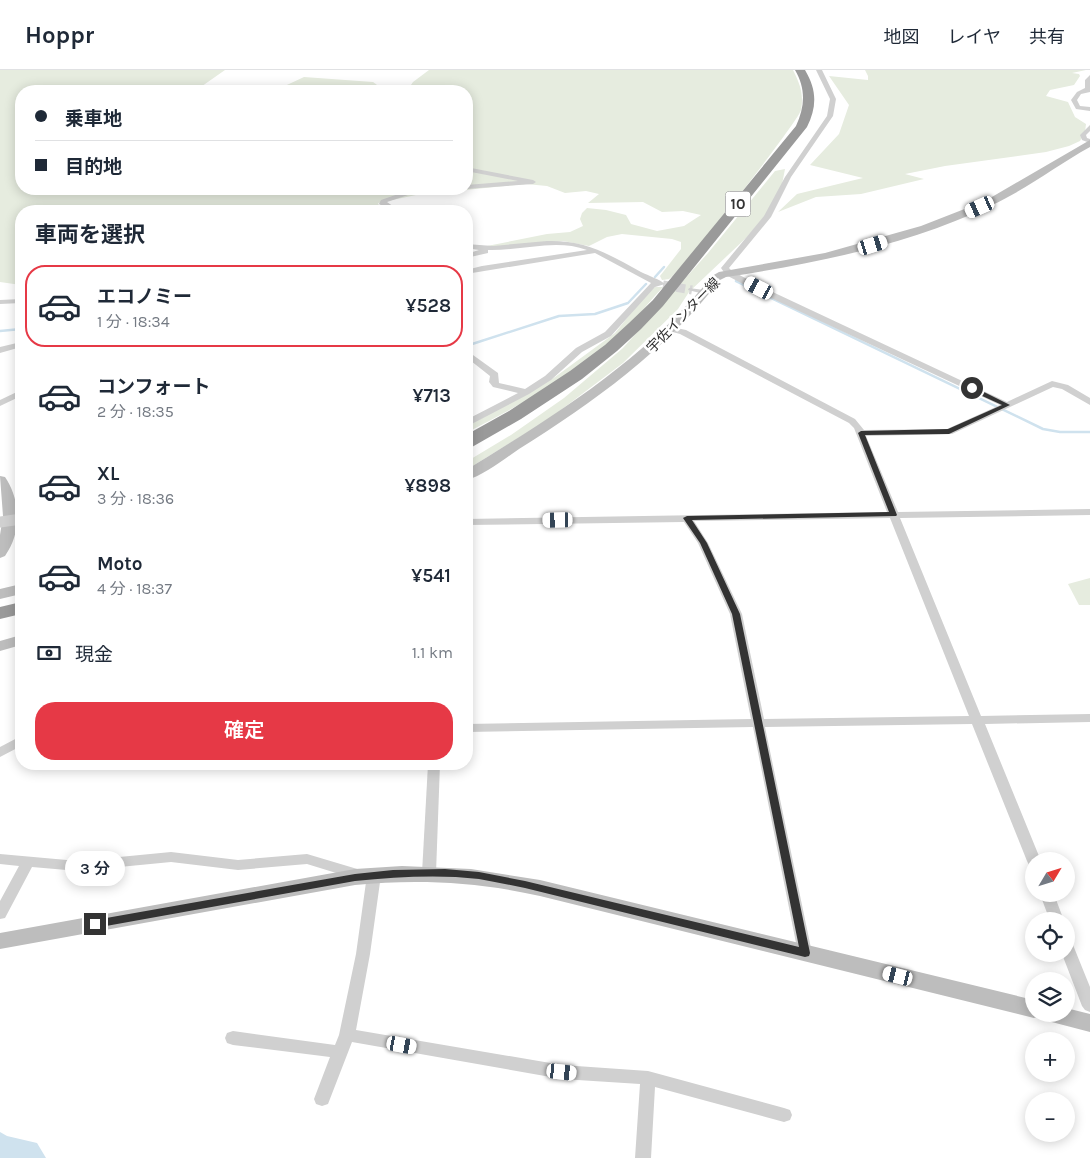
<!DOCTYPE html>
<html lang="ja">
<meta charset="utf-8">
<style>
:root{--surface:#fff;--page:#f2f2f3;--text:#1f2937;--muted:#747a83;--line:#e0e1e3;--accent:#e63946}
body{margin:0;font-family:Karla,"Noto Sans JP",sans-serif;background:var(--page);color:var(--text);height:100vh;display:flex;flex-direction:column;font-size:19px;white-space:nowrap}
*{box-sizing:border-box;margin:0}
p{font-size:16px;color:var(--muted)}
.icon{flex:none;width:28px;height:28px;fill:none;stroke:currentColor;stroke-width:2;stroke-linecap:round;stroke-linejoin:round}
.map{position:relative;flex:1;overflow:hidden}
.sheet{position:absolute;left:15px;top:135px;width:458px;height:565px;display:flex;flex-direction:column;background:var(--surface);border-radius:20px;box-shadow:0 2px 12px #0003}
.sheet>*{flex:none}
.banner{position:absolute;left:15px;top:15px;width:458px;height:110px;border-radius:20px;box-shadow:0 2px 12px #0003;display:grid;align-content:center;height:110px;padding:0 20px;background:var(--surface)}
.needle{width:32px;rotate:52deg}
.tools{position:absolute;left:1025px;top:782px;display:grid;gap:10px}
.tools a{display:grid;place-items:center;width:50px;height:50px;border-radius:50%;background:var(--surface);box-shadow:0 2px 12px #0003;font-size:25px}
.end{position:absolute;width:22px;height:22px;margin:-11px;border:6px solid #333;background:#fff;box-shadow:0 0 0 2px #fff}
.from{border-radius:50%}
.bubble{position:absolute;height:35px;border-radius:18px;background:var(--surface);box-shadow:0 2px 12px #0003;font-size:16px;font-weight:600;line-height:35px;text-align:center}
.car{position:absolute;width:15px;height:30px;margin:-15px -8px;border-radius:6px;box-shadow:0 0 4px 1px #0007;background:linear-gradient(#fff 24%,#345 0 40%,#fff 0 76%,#345 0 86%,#fff 0)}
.banner b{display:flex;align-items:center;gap:18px;height:48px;font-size:19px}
.banner b+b{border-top:1px solid var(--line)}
.banner i{width:12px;height:12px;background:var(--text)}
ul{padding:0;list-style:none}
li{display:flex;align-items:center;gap:15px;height:82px;margin:0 10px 8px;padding:0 10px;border:2px solid transparent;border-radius:20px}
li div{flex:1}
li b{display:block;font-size:19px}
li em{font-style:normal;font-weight:600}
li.current{border-color:var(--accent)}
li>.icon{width:45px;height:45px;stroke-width:1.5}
h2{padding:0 20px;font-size:22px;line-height:60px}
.pay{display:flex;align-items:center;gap:12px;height:55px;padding:0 20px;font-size:19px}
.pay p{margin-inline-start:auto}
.button{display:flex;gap:10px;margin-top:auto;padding:10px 20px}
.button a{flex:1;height:58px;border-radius:20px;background:var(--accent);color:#fff;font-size:20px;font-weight:600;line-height:58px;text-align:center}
header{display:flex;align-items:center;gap:30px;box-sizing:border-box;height:70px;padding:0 25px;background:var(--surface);border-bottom:1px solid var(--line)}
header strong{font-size:24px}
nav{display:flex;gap:28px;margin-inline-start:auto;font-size:18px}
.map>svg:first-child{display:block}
.green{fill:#e6ecdf}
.water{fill:#cfe2ee}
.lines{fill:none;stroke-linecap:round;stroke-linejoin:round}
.stream{stroke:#cfe2ee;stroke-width:2.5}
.street-tunnel{stroke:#d6d6d6;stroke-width:9;stroke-dasharray:9 4.5;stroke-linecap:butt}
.street{fill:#d0d0d0;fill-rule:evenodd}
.secondary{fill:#bdbdbd;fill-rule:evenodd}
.highway{fill:#9a9a9a;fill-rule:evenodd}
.street-bridge{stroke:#d0d0d0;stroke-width:11}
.route{fill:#333}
.labels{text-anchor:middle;stroke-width:5;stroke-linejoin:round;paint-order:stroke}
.far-street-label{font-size:14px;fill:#333;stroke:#fff}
.shield{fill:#fff;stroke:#707070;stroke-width:1}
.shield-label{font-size:15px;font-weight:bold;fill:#333}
</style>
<header>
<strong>Hoppr</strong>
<nav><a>地図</a><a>レイヤ</a><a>共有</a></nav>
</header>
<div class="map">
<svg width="1090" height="1088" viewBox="0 0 1090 1088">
<rect width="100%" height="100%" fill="#fff"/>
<g class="green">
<path d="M 0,0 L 225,0 L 195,21 L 21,21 L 21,119 L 466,119 L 466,21 L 407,21 L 413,12 L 429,0 L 793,0 C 800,14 804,24 801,40 C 798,52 681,202 669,209 C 669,209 663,210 662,210 L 660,206 L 681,179 L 681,172 L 672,169 L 622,164 L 607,167 L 589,176 L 563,171 L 499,177 L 487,176 L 547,164 L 570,162 L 583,156 L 580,149 L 582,143 L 587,138 L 606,140 L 626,145 L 631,154 L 657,161 L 684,156 L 701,145 L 683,141 L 662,142 L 643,132 L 588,133 L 599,124 L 586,121 L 565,123 L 547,116 L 526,114 L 416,125 L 378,133 L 381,141 L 21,141 L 21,215 L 0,212 Z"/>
<polygon points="865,0 1086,0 1072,3 1079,4 1080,6 1074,15 1050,20 1046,26 1068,32 1075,47 1086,54 1085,62 1080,71 1069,76 1046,82 945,96 905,104 924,109 861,124 816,127 778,142 797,124 863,108 810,95 839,64 849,35 829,6 868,10 868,6"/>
<polygon points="304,7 373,12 385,21 274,21"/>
<polygon points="785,99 779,130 746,168 689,222 678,239 623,293 549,349 466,400 466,392 511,365 564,328 623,278 708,183 775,101"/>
<path d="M 655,217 L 663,217 C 647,234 633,253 615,268 C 571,307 519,336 466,363 L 466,357 L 555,307 L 615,263 L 644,227 Z"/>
<polygon points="1090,508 1090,535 1079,535 1068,514"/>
</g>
<polygon class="water" points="0,1062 7,1066 37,1073 46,1088 0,1088"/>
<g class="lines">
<g class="stream">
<polyline points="655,207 664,197"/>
<polyline points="736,211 1043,359 1060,362 1090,362"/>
<polyline points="0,261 21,259"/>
<polyline points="466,276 559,246 595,244 628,233 646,214"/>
</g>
<polyline class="street-tunnel" points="663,215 692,220"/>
<g class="street">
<path d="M 816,0 L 822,0 L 836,29 L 833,46 L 791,107 L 771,147 L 729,198 L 732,201 L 762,217 L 1007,332 L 1052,311 L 1068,315 L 1090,328 L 1090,335 L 1062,319 L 1053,317 L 952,364 L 866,366 L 898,442 L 1090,439 L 1090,445 L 900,448 L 981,646 L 1090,644 L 1090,652 L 985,654 L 1041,791 L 1034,791 L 1034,796 L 1029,795 L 1027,791 L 972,654 L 765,657 L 812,883 L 810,887 L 805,889 L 800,887 L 798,883 L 753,657 L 466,662 L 466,654 L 751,649 L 730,544 L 698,473 L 684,452 L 466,455 L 466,449 L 887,442 L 854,358 L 849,353 L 680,264 L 669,261 L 668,259 L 672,257 L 686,260 L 855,349 L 864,360 L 947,359 L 1000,335 L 756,221 L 726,205 L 721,198 L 764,146 L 785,107 L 827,46 L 830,29 ZM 890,448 L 969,646 L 764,649 L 742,544 L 708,473 L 694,451 Z"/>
<polygon points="1090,5 1090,22 1081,24 1077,30 1080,36 1090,37 1090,41 1076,39 1071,30 1077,22 1085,18 1085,10"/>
<polygon points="1090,55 1090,61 1086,65 1087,68 1090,69 1090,73 1082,70 1080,65"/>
<polygon points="466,97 533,110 536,112 533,114 466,119 466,115 518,111 466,101"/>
<polygon points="428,119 449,119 446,121 408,125 387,132 400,141 392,141 379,134 381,130 407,121"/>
<path d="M 547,171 C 586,170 608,184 641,202 C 649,206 659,209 665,214 L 655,217 L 611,266 L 582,282 L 551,310 L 529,324 L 466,357 L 466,350 L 518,323 L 493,317 L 489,312 L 490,306 L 466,287 L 466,280 L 498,303 L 499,313 L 525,319 L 545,306 L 576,278 L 605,262 L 651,213 L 595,183 L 466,204 L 466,200 L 482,196 L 587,180 C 556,168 521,181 488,180 L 488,183 L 466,188 L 466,184 L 479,180 L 466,178 L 466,174 L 493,176 Z"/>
<polygon points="689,218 704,220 708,222 704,224 688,220"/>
<polygon points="21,229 21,233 0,234 0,230"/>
<polygon points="21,272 21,277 0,283 0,277"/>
<polygon points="21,320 21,326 0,336 0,330"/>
<polygon points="21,666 21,676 0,687 0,677"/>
<polygon points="428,694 440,694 436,803 434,807 429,808 424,807 422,803"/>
<polygon points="171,782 238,790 307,784 364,801 366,805 364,809 359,810 307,794 238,800 171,792 78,801 32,797 5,848 0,849 0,831 19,796 0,794 0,784 78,791"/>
<polygon points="374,800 379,801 381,805 370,884 356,960 562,995 648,1001 784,1038 790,1040 792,1045 790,1050 784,1052 655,1017 651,1088 635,1088 640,1014 562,1009 352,972 328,1034 322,1036 316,1034 314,1029 330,987 233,975 227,973 225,968 227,963 233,961 335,975 339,965 356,884 367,805 369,801"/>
<polygon points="1040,824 1054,824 1064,851 1050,851"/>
<polygon points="1066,869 1071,871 1073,875 1090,917 1090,942 1085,940 1082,936 1062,884 1066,884"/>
</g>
<g class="secondary">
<path d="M 1090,70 L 1090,77 C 1057,95 1027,119 992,135 C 909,175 817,193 726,207 L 720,210 C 665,281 594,332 519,379 C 504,389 483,406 466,410 L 466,400 C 556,345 646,289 712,206 L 719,202 L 825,183 L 921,156 L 985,131 Z"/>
<path d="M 0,406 L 5,407 C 21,431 22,462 5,486 L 0,488 L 0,465 L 3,446 Z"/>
<polygon points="21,514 21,524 0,529 0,519"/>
<polygon points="21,565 21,575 0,581 0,571"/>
<path d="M 402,796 L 471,799 L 540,810 L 1034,930 L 1034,944 L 1066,944 L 1066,938 L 1090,944 L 1090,962 L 1044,950 L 1042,945 L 1034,948 L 540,826 C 478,812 418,809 355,815 L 0,879 L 0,863 L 355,799 Z"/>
</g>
<g class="highway">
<path d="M 795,0 L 805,0 C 817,20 817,37 807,57 L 663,236 L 641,259 L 617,281 L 582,309 L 521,349 L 472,377 L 466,378 L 466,365 L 509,341 L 570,301 L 605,275 L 629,253 L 653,230 L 796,56 C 805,36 806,19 795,0 Z"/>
<polygon points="21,532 21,544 0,549 0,537"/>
</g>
<polyline class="street-bridge" points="0,452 21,449"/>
</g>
<path class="route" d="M 972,316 L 1010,335 L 949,364 L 865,365 L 897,445 L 896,446 L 692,450 L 707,473 L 740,544 L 810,883 L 809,886 L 805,887 L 525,818 C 510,815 495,812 479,809 C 438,804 396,807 355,811 L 95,858 L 91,856 L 90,854 L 95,850 L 355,804 L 393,800 L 445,799 L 479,802 L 525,811 L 799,877 L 732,544 L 700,473 L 683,448 L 687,446 L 889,442 L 858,363 L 861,361 L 948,359 L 1002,335 L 969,320 L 968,318 Z"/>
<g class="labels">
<g class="far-street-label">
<text transform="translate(683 245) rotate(-46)" y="5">宇佐インター線</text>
</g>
<rect class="shield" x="725.5" y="121.5" width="25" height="25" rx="4"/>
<g class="shield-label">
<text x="738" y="139">10</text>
</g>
</g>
</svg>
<div class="tools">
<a><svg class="needle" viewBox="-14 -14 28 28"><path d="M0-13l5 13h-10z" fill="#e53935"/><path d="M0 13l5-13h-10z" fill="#747a83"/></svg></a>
<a><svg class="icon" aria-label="locate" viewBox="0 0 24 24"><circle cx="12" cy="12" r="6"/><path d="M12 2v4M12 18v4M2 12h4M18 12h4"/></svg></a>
<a><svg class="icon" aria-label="layers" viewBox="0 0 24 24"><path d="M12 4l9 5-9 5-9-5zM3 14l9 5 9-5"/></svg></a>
<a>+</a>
<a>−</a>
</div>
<i class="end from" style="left:972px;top:318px"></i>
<i class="end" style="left:95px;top:854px"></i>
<div class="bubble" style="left:65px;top:781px;width:60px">3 分</div>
<i class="car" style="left:980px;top:137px;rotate:246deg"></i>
<i class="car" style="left:873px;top:175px;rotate:73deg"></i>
<i class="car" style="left:759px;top:218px;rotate:298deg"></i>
<i class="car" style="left:558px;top:450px;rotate:269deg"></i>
<i class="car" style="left:898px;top:906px;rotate:284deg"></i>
<i class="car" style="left:402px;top:975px;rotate:100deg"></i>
<i class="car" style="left:562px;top:1002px;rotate:96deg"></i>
<div class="banner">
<b><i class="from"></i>乗車地</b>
<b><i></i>目的地</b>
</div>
<section class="sheet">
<h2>車両を選択</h2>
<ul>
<li class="current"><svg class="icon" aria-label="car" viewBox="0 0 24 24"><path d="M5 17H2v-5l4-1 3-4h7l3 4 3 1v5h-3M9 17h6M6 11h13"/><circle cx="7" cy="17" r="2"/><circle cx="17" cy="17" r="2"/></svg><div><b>エコノミー</b><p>1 分 · 18:34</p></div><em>¥528</em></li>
<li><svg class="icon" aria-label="car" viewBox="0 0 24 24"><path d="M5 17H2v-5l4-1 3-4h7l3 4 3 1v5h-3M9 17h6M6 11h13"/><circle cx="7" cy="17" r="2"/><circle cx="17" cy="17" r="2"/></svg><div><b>コンフォート</b><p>2 分 · 18:35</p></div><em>¥713</em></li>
<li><svg class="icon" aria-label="car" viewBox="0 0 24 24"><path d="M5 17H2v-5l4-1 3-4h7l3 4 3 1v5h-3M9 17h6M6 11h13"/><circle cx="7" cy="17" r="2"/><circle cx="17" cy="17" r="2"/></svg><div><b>XL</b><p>3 分 · 18:36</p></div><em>¥898</em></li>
<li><svg class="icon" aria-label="car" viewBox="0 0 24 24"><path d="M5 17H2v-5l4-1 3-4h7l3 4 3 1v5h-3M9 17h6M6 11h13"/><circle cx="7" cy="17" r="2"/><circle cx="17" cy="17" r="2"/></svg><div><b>Moto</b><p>4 分 · 18:37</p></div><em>¥541</em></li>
</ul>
<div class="pay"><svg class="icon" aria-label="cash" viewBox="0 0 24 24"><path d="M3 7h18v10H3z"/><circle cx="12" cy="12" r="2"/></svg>現金<p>1.1 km</p></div>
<div class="button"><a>確定</a></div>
</section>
</div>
